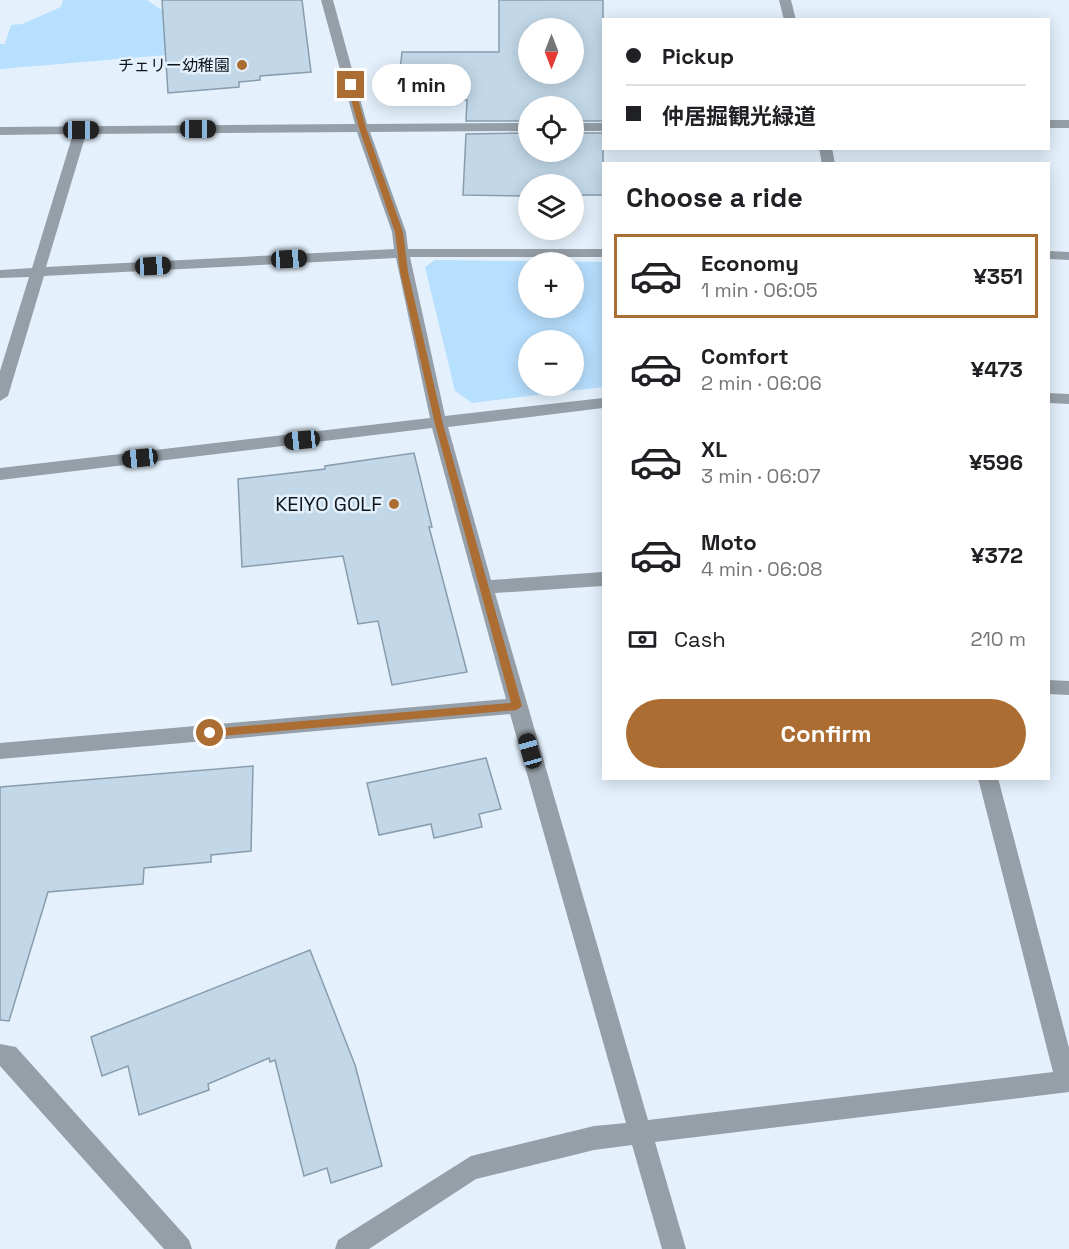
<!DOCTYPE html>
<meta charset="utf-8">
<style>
:root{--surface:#fff;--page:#f6f6f6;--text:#202124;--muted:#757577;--line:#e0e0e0;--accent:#ab6d32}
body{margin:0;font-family:"Space Grotesk","Noto Sans JP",sans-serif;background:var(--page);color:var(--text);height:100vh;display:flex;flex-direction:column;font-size:22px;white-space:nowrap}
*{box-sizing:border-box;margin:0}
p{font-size:20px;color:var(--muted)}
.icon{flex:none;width:33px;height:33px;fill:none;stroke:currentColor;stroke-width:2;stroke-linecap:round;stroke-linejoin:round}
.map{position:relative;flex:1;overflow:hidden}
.side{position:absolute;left:602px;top:162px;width:448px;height:618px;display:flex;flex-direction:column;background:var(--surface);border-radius:0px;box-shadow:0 3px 15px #0003}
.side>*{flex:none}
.guide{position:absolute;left:602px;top:18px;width:448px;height:132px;border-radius:0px;box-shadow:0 3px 15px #0003;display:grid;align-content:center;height:132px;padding:0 24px;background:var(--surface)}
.needle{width:39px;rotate:180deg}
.fabs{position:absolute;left:518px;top:18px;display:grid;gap:12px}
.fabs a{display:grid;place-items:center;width:66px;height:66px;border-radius:50%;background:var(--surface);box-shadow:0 3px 15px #0003;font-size:30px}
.end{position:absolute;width:27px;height:27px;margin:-14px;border:8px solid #ab6d32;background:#fff;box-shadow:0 0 0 3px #fff}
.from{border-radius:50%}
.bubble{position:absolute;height:42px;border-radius:21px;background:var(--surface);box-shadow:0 3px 15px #0003;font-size:20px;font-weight:600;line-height:42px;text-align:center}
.car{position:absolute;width:18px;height:36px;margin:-18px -9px;border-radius:8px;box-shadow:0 0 4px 2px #0007;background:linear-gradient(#222 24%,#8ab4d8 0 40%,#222 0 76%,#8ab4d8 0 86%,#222 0)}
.guide b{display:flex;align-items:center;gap:21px;height:57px;font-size:22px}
.guide b+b{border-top:2px solid var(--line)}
.guide i{width:15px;height:15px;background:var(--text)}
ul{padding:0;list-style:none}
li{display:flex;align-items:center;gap:18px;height:84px;margin:0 12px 9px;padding:0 12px;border:3px solid transparent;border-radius:0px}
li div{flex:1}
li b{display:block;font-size:22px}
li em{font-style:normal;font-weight:600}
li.current{border-color:var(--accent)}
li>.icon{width:54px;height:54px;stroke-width:1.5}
h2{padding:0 24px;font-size:27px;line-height:72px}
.pay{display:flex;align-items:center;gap:15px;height:66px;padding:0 24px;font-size:22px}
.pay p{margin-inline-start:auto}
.action{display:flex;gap:12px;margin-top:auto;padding:12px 24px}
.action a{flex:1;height:69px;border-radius:36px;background:var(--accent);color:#fff;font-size:24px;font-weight:600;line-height:69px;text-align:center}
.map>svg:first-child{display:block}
.green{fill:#b7dffe;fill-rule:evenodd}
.building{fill:#c2d8e8;stroke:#889cac;stroke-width:1.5;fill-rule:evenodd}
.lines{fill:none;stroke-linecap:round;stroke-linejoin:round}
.street{fill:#969fa7;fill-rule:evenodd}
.route{fill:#ab6d32}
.poi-dot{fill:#ab6d32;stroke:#e4f1fc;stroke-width:2}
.labels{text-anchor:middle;stroke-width:5;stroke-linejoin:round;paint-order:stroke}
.far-poi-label{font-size:16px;fill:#0e151b;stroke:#e4f1fc;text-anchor:end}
.poi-label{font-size:20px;fill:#0e151b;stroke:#e4f1fc;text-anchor:end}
</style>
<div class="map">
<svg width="1069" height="1249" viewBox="0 0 1069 1249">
<rect width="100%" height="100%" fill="#e4f1fc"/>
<g class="green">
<polygon points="63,0 147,0 160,9 205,13 237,49 0,69 0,44 5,44 11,25 22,24 61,7"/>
<path d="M 435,260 L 603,262 L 603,387 L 472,403 L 455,391 L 425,267 ZM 528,262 L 573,262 L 573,308 L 528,308 ZM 528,340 L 573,340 L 573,386 L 528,386 Z"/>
</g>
<g class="building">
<polygon points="162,0 302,0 311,72 260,76 260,80 239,82 239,87 168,93"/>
<path d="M 499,0 L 603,0 L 603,121 L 573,121 L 573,106 L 528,106 L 528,121 L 466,121 L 467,100 L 449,100 L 450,89 L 398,89 L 402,52 L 499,52 ZM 528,28 L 573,28 L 573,74 L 528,74 Z"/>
<polygon points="528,133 528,152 573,152 573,133 603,133 603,195 573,195 573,184 528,184 528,196 463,195 466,134"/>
<polygon points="414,453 432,527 429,527 467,672 392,685 378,621 358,624 343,556 242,567 238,479 325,469 325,466"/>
<polygon points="486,758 501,809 479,814 482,827 434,838 431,824 379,835 367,783"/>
<polygon points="253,766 251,851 211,855 211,862 144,868 143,884 48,892 9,1021 0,1020 0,787"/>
<polygon points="310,950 355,1065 382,1166 331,1183 327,1168 304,1176 275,1060 270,1062 269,1058 208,1084 209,1090 139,1115 128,1066 102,1076 91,1037"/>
</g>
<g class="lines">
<g class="street">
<path d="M 321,0 L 333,0 L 367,124 L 528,123 L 528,131 L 370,132 L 406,232 L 408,249 L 603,249 L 603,257 L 410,257 L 445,416 L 603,398 L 603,408 L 448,427 L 491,580 L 603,572 L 603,586 L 495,593 L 648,1120 L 1053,1072 L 978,778 L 998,778 L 1069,1048 L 1069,1092 L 655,1142 L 686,1249 L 662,1249 L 632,1145 L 594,1150 L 476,1179 L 369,1249 L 335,1249 L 338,1240 L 471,1156 L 594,1126 L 626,1123 L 510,714 L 0,759 L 0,743 L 506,699 L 432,428 L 0,480 L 0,468 L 430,418 L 396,258 L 44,276 L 8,396 L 0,401 L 0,371 L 29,277 L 0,278 L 0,270 L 32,268 L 73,134 L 0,135 L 0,127 L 355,124 ZM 357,132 L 392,232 L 394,249 L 46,267 L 86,134 Z"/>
<polygon points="779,0 791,0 796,20 784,20"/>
<rect x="1048" y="120" width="21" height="8"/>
<rect x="573" y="123" width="30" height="8"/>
<polygon points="819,148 832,148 835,164 822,164"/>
<polygon points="1048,251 1069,252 1069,260 1048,259"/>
<polygon points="1048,393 1069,394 1069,404 1048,403"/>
<polygon points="1048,680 1069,681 1069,695 1048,694"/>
<polygon points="0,1044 16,1047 189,1240 192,1249 164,1249 0,1066"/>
</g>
</g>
<polygon class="route" points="351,83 354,85 366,128 403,232 408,272 443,424 522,706 517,710 210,737 205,733 210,729 511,703 435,424 400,272 395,232 359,128 347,85"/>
<g class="poi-dot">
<circle cx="242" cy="65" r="6"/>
<circle cx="394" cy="504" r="6"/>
</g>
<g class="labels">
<g class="far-poi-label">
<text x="230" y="71">チェリー幼稚園</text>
</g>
<g class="poi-label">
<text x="382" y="511">KEIYO GOLF</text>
</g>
</g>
</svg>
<div class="fabs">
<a><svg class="needle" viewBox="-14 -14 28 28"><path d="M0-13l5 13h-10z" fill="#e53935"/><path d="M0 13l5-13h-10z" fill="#757577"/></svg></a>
<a><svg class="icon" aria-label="locate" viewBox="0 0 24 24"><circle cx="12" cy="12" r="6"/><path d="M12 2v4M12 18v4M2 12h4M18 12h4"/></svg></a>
<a><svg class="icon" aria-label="layers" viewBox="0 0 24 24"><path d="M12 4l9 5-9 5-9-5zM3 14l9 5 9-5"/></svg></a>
<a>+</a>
<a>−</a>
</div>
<i class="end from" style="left:210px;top:733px"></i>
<i class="end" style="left:351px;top:85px"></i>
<div class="bubble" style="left:372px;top:64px;width:99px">1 min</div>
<i class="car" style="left:198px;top:129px;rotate:90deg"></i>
<i class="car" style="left:81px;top:130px;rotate:90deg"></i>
<i class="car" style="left:289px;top:259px;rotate:87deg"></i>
<i class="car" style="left:153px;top:266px;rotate:87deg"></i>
<i class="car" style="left:302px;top:440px;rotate:264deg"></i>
<i class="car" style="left:140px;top:458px;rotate:264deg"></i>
<i class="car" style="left:530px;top:751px;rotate:344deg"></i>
<div class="guide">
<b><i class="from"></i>Pickup</b>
<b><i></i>仲居掘観光緑道</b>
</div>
<section class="side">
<h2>Choose a ride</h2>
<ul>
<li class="current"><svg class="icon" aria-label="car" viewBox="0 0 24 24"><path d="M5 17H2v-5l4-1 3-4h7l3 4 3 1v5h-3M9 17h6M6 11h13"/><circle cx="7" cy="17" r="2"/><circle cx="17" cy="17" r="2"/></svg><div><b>Economy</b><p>1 min · 06:05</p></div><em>¥351</em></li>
<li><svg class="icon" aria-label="car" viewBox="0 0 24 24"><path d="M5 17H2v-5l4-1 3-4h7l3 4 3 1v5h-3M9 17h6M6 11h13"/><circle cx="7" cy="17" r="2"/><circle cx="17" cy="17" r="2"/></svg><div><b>Comfort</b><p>2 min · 06:06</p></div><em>¥473</em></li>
<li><svg class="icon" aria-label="car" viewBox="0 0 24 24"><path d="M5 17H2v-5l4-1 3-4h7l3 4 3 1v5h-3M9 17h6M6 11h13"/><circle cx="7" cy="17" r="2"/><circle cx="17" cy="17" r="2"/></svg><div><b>XL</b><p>3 min · 06:07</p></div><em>¥596</em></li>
<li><svg class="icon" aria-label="car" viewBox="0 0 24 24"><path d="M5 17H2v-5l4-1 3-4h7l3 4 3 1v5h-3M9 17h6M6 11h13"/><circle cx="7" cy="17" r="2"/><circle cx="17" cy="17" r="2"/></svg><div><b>Moto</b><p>4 min · 06:08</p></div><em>¥372</em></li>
</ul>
<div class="pay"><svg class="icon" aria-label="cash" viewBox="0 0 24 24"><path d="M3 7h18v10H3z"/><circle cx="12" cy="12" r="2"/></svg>Cash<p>210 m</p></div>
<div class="action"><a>Confirm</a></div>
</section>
</div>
